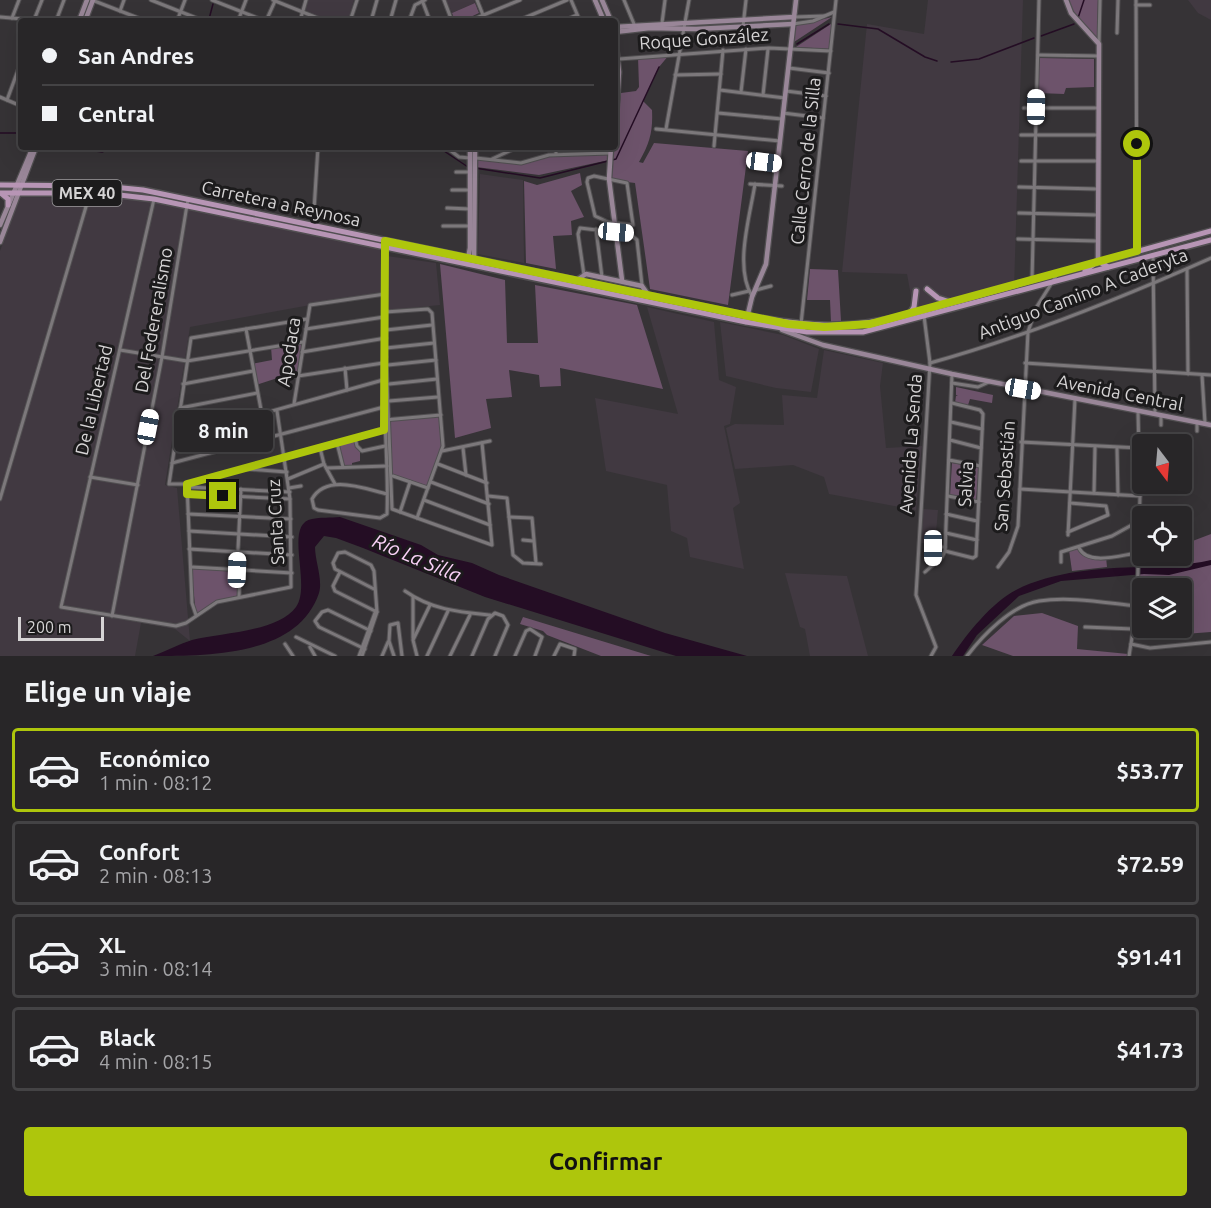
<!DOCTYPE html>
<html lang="es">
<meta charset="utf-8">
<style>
:root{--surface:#282628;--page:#302e30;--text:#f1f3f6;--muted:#a5a5a8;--line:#444345;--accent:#aec60c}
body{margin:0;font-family:Ubuntu,sans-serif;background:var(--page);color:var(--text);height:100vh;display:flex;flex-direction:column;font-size:22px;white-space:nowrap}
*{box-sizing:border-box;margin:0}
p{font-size:20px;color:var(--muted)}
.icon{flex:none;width:33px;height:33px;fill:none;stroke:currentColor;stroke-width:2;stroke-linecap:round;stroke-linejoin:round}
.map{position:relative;height:656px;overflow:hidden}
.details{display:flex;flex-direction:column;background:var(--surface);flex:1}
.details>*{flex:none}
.banner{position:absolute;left:18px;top:18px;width:600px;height:132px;border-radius:6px;box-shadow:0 6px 24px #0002,0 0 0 2px var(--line);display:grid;align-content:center;height:132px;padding:0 24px;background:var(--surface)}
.needle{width:39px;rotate:164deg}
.tools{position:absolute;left:1132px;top:434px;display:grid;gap:12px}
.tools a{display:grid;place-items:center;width:60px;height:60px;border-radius:6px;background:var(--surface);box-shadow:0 6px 24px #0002,0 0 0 2px var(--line);font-size:30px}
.scale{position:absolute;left:18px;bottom:15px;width:86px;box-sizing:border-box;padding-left:6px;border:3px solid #d6d4d5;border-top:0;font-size:16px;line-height:21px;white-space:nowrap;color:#d6d4d5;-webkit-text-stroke:4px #1c1b1c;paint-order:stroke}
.end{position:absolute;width:27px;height:27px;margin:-14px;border:8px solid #aec60c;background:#111;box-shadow:0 0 0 3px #111}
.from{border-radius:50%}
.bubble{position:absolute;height:42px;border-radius:6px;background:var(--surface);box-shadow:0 6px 24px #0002,0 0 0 2px var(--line);font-size:20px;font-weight:700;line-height:42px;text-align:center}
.car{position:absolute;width:18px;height:36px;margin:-18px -9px;border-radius:8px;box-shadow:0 0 4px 2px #0007;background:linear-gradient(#fff 24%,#345 0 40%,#fff 0 76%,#345 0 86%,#fff 0)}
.banner b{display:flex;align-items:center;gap:21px;height:57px;font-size:22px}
.banner b+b{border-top:2px solid var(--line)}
.banner i{width:15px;height:15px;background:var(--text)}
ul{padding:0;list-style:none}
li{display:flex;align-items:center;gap:18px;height:84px;margin:0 12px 9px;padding:0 12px;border:3px solid var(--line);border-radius:6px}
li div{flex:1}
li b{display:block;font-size:22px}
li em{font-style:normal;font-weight:700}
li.current{border-color:var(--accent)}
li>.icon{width:54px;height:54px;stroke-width:1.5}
h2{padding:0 24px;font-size:27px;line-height:72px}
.cta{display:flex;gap:12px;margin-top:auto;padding:12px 24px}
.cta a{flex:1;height:69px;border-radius:6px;background:var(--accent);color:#111;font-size:24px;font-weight:700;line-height:69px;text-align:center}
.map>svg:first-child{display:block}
.built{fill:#413941}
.green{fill:#6d536b;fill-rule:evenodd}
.water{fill:#240d24}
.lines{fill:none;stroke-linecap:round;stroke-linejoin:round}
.stream{stroke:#240d24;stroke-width:1.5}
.street-casing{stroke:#514f51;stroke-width:5}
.secondary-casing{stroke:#514f51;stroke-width:7}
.primary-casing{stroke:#514f51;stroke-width:8}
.street{stroke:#7c787b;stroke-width:3}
.secondary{stroke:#998698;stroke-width:4.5}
.primary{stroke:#b795b5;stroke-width:5}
.route{stroke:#aec60c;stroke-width:8}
.labels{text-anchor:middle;stroke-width:6;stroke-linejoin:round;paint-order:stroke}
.shield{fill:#1c1b1c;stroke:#9e9c9e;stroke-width:1.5}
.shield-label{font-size:16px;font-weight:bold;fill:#d6d4d5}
.street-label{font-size:18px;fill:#d6d4d5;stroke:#1c1b1c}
.water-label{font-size:20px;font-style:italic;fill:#fad2f8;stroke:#1c1b1c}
</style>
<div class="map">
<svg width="1211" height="656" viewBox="0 0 1211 656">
<rect width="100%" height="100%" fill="#363336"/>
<g class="built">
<polygon points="308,0 354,0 348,21 335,21 305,12"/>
<polygon points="446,0 474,0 475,3 452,13"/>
<polygon points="928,0 1023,0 1014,289 915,318 907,274 842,272 867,24 924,34"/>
<polygon points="1188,0 1211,0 1211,20 1198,13"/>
<polygon points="480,174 523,180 524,263 478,254"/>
<polygon points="20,197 131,198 380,249 382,292 190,327 165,485 177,488 190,641 175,629 141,623 135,656 0,656 0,251"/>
<polygon points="387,256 436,263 440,305 389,310"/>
<polygon points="647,307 714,322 719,380 736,387 730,424 724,426 740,503 733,508 744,569 690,557 687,538 671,531 667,485 606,471 595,398 678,414"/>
<polygon points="720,322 783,335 819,349 811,392 776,388 726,376"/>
<polygon points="824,350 883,363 880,386 886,448 922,446 916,510 829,494 824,477 793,465 735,469 726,428 735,424 784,425 782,395 817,398"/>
<polygon points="923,509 938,510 935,544 921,543"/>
<polygon points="785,573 847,576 868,656 810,656 805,629 800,627"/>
</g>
<g class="green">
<polygon points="1066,0 1098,0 1097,39 1070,11"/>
<polygon points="475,3 479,13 462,21 455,21 452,13"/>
<polygon points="832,17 794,42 792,46 794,26"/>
<polygon points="834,22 830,49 796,47"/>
<path d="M 669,55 L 659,67 L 643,101 L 652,110 C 653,131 650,143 639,162 L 643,163 L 654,143 L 748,151 L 728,305 L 650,289 L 635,183 L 611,180 C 611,150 619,123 621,93 L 636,91 L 639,87 L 638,57 Z"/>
<polygon points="1039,58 1094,59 1094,87 1066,88 1064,94 1038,93"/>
<polygon points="610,153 609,160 539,175 476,167 476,158 518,163 549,155"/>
<polygon points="580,173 582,185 571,191 584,217 571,221 572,235 553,236 556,269 526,263 524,181 537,185"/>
<polygon points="440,264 505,280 507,343 538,343 535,285 637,305 663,389 560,368 561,386 540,387 539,375 509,370 512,397 486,399 491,428 455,438"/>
<polygon points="810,269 838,270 841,321 831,322 830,300 807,300"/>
<polygon points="303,342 299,371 256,385 252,364 272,360 271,347"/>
<polygon points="956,387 993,395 992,403 970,399 968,405 955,403 956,396 958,396 956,395"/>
<polygon points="441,415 443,446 428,488 392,476 390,419"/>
<polygon points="355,438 360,450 360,461 352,463 352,467 343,467 337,443"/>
<polygon points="952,463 979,468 976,500 950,496"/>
<path d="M 1211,534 L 1211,632 L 1132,638 L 1138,563 L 1157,555 L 1182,555 L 1182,545 ZM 1143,588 L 1182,588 L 1182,627 L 1143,627 Z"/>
<polygon points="1079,548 1080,551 1092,557 1106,557 1107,567 1072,571 1069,550"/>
<polygon points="191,567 240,570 239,596 217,602 196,615"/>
<polygon points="1042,613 1078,626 1077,649 1128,654 1127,656 1013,656 982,645 1014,616"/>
<polygon points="523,617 651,656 601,656 547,635 543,631 520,624"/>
</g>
<g class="water">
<path d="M 340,517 L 421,545 L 438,555 L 472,563 L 499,575 L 665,633 L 747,656 L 676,656 L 485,597 L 363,548 L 336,538 L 324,536 L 315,547 C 315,561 323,580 319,593 C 298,656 209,656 153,656 C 166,651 179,644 192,640 C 220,633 278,632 296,607 C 312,585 283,524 312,519 C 320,517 331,518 340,517 Z"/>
<path d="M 1211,560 L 1211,565 L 1169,575 L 1144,574 L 1061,581 L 1019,596 L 977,635 L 963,656 L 952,656 C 966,635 992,602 1016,590 C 1053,571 1101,568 1142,567 C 1168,565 1185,566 1211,560 Z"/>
</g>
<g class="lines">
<g class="stream">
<polyline points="1078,18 1084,0"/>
<polyline points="209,19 213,4"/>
<polyline points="838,24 878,29 925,57 937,61"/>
<polyline points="1041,36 1074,24"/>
<polyline points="797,44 829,24"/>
<polyline points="951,62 979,59 1034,38"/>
<polyline points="0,133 21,133"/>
<polyline points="69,147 102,152 114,147"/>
<polyline points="438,147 468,167"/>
<polyline points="475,168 540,178 616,159 659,67"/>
</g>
<g class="street-casing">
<g id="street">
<polyline points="92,0 146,21"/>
<polyline points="151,0 204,21"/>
<polyline points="212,0 265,21"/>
<polyline points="273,0 325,21"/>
<polyline points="422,0 430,21"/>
<polyline points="444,0 452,21"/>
<polyline points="477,0 483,15"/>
<polyline points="571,0 580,21"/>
<polyline points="624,0 634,24"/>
<polyline points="1136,0 1137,251"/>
<polyline points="1136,5 1150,5"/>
<polyline points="120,11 124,0"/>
<polyline points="0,17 46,21"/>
<polyline points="795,17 824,16"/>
<polyline points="12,18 19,0"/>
<polyline points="34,20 42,0"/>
<polyline points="56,21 64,0"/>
<polyline points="177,21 185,0"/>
<polyline points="238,21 246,0"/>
<polyline points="266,21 275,1"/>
<polyline points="300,21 306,0"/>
<polyline points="350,21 357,0"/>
<polyline points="371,21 377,0"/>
<polyline points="390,21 396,0"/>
<polyline points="409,21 415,5 425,0"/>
<polyline points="469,21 520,0"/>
<polyline points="517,21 567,0"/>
<polyline points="563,21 577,15"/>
<polyline points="662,23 665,0"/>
<polyline points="793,24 813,21 834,12"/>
<polyline points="743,26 746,0"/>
<polyline points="1117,33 1118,0"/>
<polyline points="1099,42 1100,0"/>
<polyline points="1038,55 1099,56"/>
<polyline points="619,59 769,48 831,51"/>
<polyline points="789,68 829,73"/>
<polyline points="675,75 721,74"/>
<polyline points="720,90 785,98"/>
<polyline points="786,91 826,96"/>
<polyline points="741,92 746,49"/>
<polyline points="763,95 768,49"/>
<polyline points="0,97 21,106"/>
<polyline points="7,100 21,62"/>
<polyline points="1024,108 1098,108"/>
<polyline points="718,113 782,119"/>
<polyline points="783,113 823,118"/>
<polyline points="656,129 780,141"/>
<polyline points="666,129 689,0"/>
<polyline points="1021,135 1098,135"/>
<polyline points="714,146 723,50"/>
<polyline points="446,147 459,157 470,158"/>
<polyline points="556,147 556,154"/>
<polyline points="476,158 521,163 549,155 610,153"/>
<polyline points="492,159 518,147"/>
<polyline points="751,161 777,164"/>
<polyline points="1021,161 1098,161"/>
<polyline points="456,172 469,172"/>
<polygon points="594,176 627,183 633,225 608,222 595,216 587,182 588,178"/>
<polyline points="750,184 782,186"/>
<polyline points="1019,187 1097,189"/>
<polyline points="452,190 470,190"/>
<polyline points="154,199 61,607 176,626 186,623 217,602 291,587 290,499 277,411"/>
<polyline points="447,208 470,209"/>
<polyline points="1019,213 1097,215"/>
<polyline points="313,226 318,147"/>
<polyline points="443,226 470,226"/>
<polyline points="596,229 602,277"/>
<polyline points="1018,239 1097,241"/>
<polyline points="385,241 386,357 392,509 492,545 482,443"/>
<polyline points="1153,256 1155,413"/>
<polyline points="1187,269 1188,374"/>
<polyline points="584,275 578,234 580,228 630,234 637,240 642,285"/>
<polyline points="1032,280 1039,0"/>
<polyline points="756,290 771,286"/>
<polyline points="732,295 749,291"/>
<path d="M 752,296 C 734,267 750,216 755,184"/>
<polyline points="385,312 428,309 432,313 443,446 417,518"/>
<polyline points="924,316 930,363 916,595 936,647 931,656"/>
<polyline points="307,319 191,338 169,484 187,484 384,430"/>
<polyline points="801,324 836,0"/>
<polyline points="246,329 262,415"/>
<polyline points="306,329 384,317"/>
<polyline points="386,330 432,325"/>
<polyline points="386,348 434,343"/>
<polyline points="120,350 187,361 303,342"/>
<polyline points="302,352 386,338"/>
<path d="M 386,357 L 383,363 C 383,413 389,464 387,514 L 380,518 L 318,510 L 314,508 L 312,499 C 327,473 365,489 387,494"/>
<path d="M 930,363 C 1025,337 1121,298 1211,258"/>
<polyline points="1025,363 1211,375"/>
<polyline points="345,368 347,390"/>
<polyline points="1202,375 1205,423"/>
<polyline points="298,376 383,363 388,365 436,360"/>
<polyline points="952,383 978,387 989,382"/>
<polyline points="183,384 253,371"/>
<polyline points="389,384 437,379"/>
<polyline points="389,401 438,397"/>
<polyline points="294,404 310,305 385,294"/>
<polyline points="180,408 257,393"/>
<polyline points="1161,416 1161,425"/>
<polyline points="384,420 441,415"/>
<polyline points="951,422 982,429"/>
<polyline points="1197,422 1197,431"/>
<polyline points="175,438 383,380"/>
<polyline points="355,438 357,446 362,451 385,446"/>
<polyline points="950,440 981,448"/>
<polyline points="1021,442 1139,448"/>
<polyline points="337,443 343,467"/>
<polyline points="320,448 324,464 335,484"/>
<polyline points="463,448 466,475"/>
<polyline points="1117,448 1118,495"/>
<polyline points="442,451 490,441"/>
<polyline points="949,460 980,466"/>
<polyline points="172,463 384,407"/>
<polyline points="438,464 487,483"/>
<polyline points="327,468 387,466"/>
<polyline points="247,469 287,472"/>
<polyline points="393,476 428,488"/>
<polyline points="90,477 138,485"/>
<polyline points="288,479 324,464"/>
<polyline points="431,482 489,504"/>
<polyline points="187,484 192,603 196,615"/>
<polyline points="187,487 290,492"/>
<polyline points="289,488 301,486"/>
<polyline points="1020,489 1140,496"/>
<polyline points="1094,493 1095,447"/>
<polyline points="187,494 290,499"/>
<polyline points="488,496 507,498 513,555 523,563 541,564"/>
<polyline points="948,496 979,502"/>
<polyline points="0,499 90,193"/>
<polyline points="424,500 490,525"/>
<polyline points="400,512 410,482"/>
<polyline points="188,514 291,519"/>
<polyline points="946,514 977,521"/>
<polyline points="509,517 532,518 536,563"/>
<polyline points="189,531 292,537"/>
<polyline points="1068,532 1108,515 1106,506 1070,503"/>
<polyline points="946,533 977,540"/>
<polyline points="1068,535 1075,399"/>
<polyline points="523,540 533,541"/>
<path d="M 1079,548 C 1088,566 1121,555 1137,553"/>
<polyline points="189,549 292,555"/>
<polyline points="945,551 973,558 976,556 983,414 980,410 952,403"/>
<polyline points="1061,562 1061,552 1112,536 1139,521"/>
<polyline points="933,565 934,547 945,547"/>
<polyline points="191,567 292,573"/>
<polyline points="998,567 1009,552 1018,526 1028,332 1036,308 1058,273"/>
<polyline points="237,570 241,489"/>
<polyline points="340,572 333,586 335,591 377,612"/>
<polyline points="925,572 942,557 945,551 952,374"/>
<path d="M 405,591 C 432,610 459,612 490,615"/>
<polyline points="239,596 240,571"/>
<polyline points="413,597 413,638"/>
<polyline points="112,616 162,357 188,199"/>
<polyline points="1085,627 1133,629"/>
<polyline points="296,637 335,656"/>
<polyline points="285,644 293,656"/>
<polyline points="1131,644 1150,648 1211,642"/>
<polyline points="310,647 315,656"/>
<polyline points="365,649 319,627 315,621 322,612 328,610 371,631"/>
<polyline points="359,656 376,610"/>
<polyline points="362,656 377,612 374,571 371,565 345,552 338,553 333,563 335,569 374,589"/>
<polyline points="382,656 388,642"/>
<polyline points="394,656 389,641 390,625 398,623 402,656"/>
<polyline points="417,656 413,640 430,605"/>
<polyline points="427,656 448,611"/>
<polyline points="450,656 470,615"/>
<polyline points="472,656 488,619 495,613 503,616 508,625 495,656"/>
<polyline points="515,656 526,631 530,629 542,637 535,656"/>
<polyline points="554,656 560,644 575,649 574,656"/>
<path d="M 967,656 C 983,635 1012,605 1039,601 C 1070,596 1106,603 1136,606"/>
<polyline points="1129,656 1137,606 1140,496 1138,412"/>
</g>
</g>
<g class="secondary-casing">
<g id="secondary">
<polyline points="595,0 604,21"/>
<polyline points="602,0 611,21"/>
<polyline points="1066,0 1071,13 1099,44 1098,261"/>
<polyline points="79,21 87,0"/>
<polyline points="85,21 93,0"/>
<polyline points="615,27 794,17"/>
<polyline points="615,32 650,28 696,29 793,24"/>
<polyline points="615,38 619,72 615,131"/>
<polyline points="611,147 609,179 622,280"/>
<polyline points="0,225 33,147"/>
<polyline points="0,242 36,147"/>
<polyline points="474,261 475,147"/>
<polyline points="467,264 470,248 470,147"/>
<polyline points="577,280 586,274 642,286 649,296"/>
<polyline points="746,322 752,297 766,264 796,0"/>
<polyline points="782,330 823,345 952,374 1211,425"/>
</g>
</g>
<g class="primary-casing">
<g id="primary">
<path d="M 0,185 L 103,186 L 143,190 L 748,316 C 810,327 847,330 909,315 L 1211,231"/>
<polyline points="0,193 102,193 154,199 746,322 807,332 863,332 1211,240"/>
<polyline points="2,194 8,199 8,205"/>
<polyline points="1085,271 1098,261 1108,267"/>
<polyline points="927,289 938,298 950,302"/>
<polyline points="909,315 914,307 916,291"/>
</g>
</g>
<use href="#street" class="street"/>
<use href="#secondary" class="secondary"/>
<use href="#primary" class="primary"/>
</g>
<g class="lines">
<polyline class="route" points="223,496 187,494 187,484 384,430 385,241 788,324 824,327 870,324 1137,251 1137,144"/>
</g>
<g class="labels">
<rect class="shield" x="52.5" y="180" width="69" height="26" rx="4.5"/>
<g class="shield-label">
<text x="87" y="199">MEX 40</text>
</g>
<g class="street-label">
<text transform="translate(704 39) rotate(-4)" y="6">Roque González</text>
<text transform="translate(806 161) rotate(-84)" y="6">Calle Cerro de la Silla</text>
<text transform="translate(281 204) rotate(12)" y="6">Carretera a Reynosa</text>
<text transform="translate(1083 294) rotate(-21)" y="6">Antiguo Camino A Caderyta</text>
<text transform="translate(154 320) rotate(-80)" y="6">Del Federeralismo</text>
<text transform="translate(289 352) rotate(-81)" y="6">Apodaca</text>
<text transform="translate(1120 393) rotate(11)" y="6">Avenida Central</text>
<text transform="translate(94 400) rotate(-77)" y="6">De la Libertad</text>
<text transform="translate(911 444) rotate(-86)" y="6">Avenida La Senda</text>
<text transform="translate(1005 476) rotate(-86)" y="6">San Sebastián</text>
<text transform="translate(966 484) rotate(-87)" y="6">Salvia</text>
<text transform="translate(276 522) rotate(-93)" y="6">Santa Cruz</text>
</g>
<g class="water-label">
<text transform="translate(417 558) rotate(23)" y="7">Río La Silla</text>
</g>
</g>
</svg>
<div class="tools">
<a><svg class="needle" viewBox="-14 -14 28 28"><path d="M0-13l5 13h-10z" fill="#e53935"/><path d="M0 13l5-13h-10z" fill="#a5a5a8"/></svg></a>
<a><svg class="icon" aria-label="locate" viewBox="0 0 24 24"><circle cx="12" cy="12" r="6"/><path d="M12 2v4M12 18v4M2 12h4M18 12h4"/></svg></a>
<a><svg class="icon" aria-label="layers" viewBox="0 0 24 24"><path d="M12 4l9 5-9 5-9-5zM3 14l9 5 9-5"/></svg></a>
</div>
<div class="scale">200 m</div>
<i class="end from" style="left:1137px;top:144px"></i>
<i class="end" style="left:223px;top:496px"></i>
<div class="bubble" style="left:174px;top:410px;width:99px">8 min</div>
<i class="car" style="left:1036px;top:107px;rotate:1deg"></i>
<i class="car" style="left:764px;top:162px;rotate:97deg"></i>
<i class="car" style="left:616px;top:232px;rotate:95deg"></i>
<i class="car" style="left:1023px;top:389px;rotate:100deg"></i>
<i class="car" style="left:148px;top:427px;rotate:11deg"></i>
<i class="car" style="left:933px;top:548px;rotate:180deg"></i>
<i class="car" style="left:237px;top:570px;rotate:2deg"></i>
<div class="banner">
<b><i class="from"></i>San Andres</b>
<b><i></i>Central</b>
</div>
</div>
<section class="details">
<h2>Elige un viaje</h2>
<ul>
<li class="current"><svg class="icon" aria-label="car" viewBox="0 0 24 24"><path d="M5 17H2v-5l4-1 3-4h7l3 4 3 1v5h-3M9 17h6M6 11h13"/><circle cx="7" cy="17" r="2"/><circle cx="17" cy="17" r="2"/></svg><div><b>Económico</b><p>1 min · 08:12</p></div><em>$53.77</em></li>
<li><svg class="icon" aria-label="car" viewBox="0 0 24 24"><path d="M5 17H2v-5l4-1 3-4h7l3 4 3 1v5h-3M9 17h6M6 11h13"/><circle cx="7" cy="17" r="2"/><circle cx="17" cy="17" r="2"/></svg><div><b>Confort</b><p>2 min · 08:13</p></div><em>$72.59</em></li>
<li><svg class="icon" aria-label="car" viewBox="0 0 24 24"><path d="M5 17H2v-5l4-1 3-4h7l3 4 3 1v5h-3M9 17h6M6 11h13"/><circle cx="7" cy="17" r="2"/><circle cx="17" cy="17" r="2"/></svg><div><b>XL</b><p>3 min · 08:14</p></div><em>$91.41</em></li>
<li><svg class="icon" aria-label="car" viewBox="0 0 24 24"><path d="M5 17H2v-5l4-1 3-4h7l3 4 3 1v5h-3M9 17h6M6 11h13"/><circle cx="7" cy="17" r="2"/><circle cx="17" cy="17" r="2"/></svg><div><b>Black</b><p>4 min · 08:15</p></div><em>$41.73</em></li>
</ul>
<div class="cta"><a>Confirmar</a></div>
</section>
